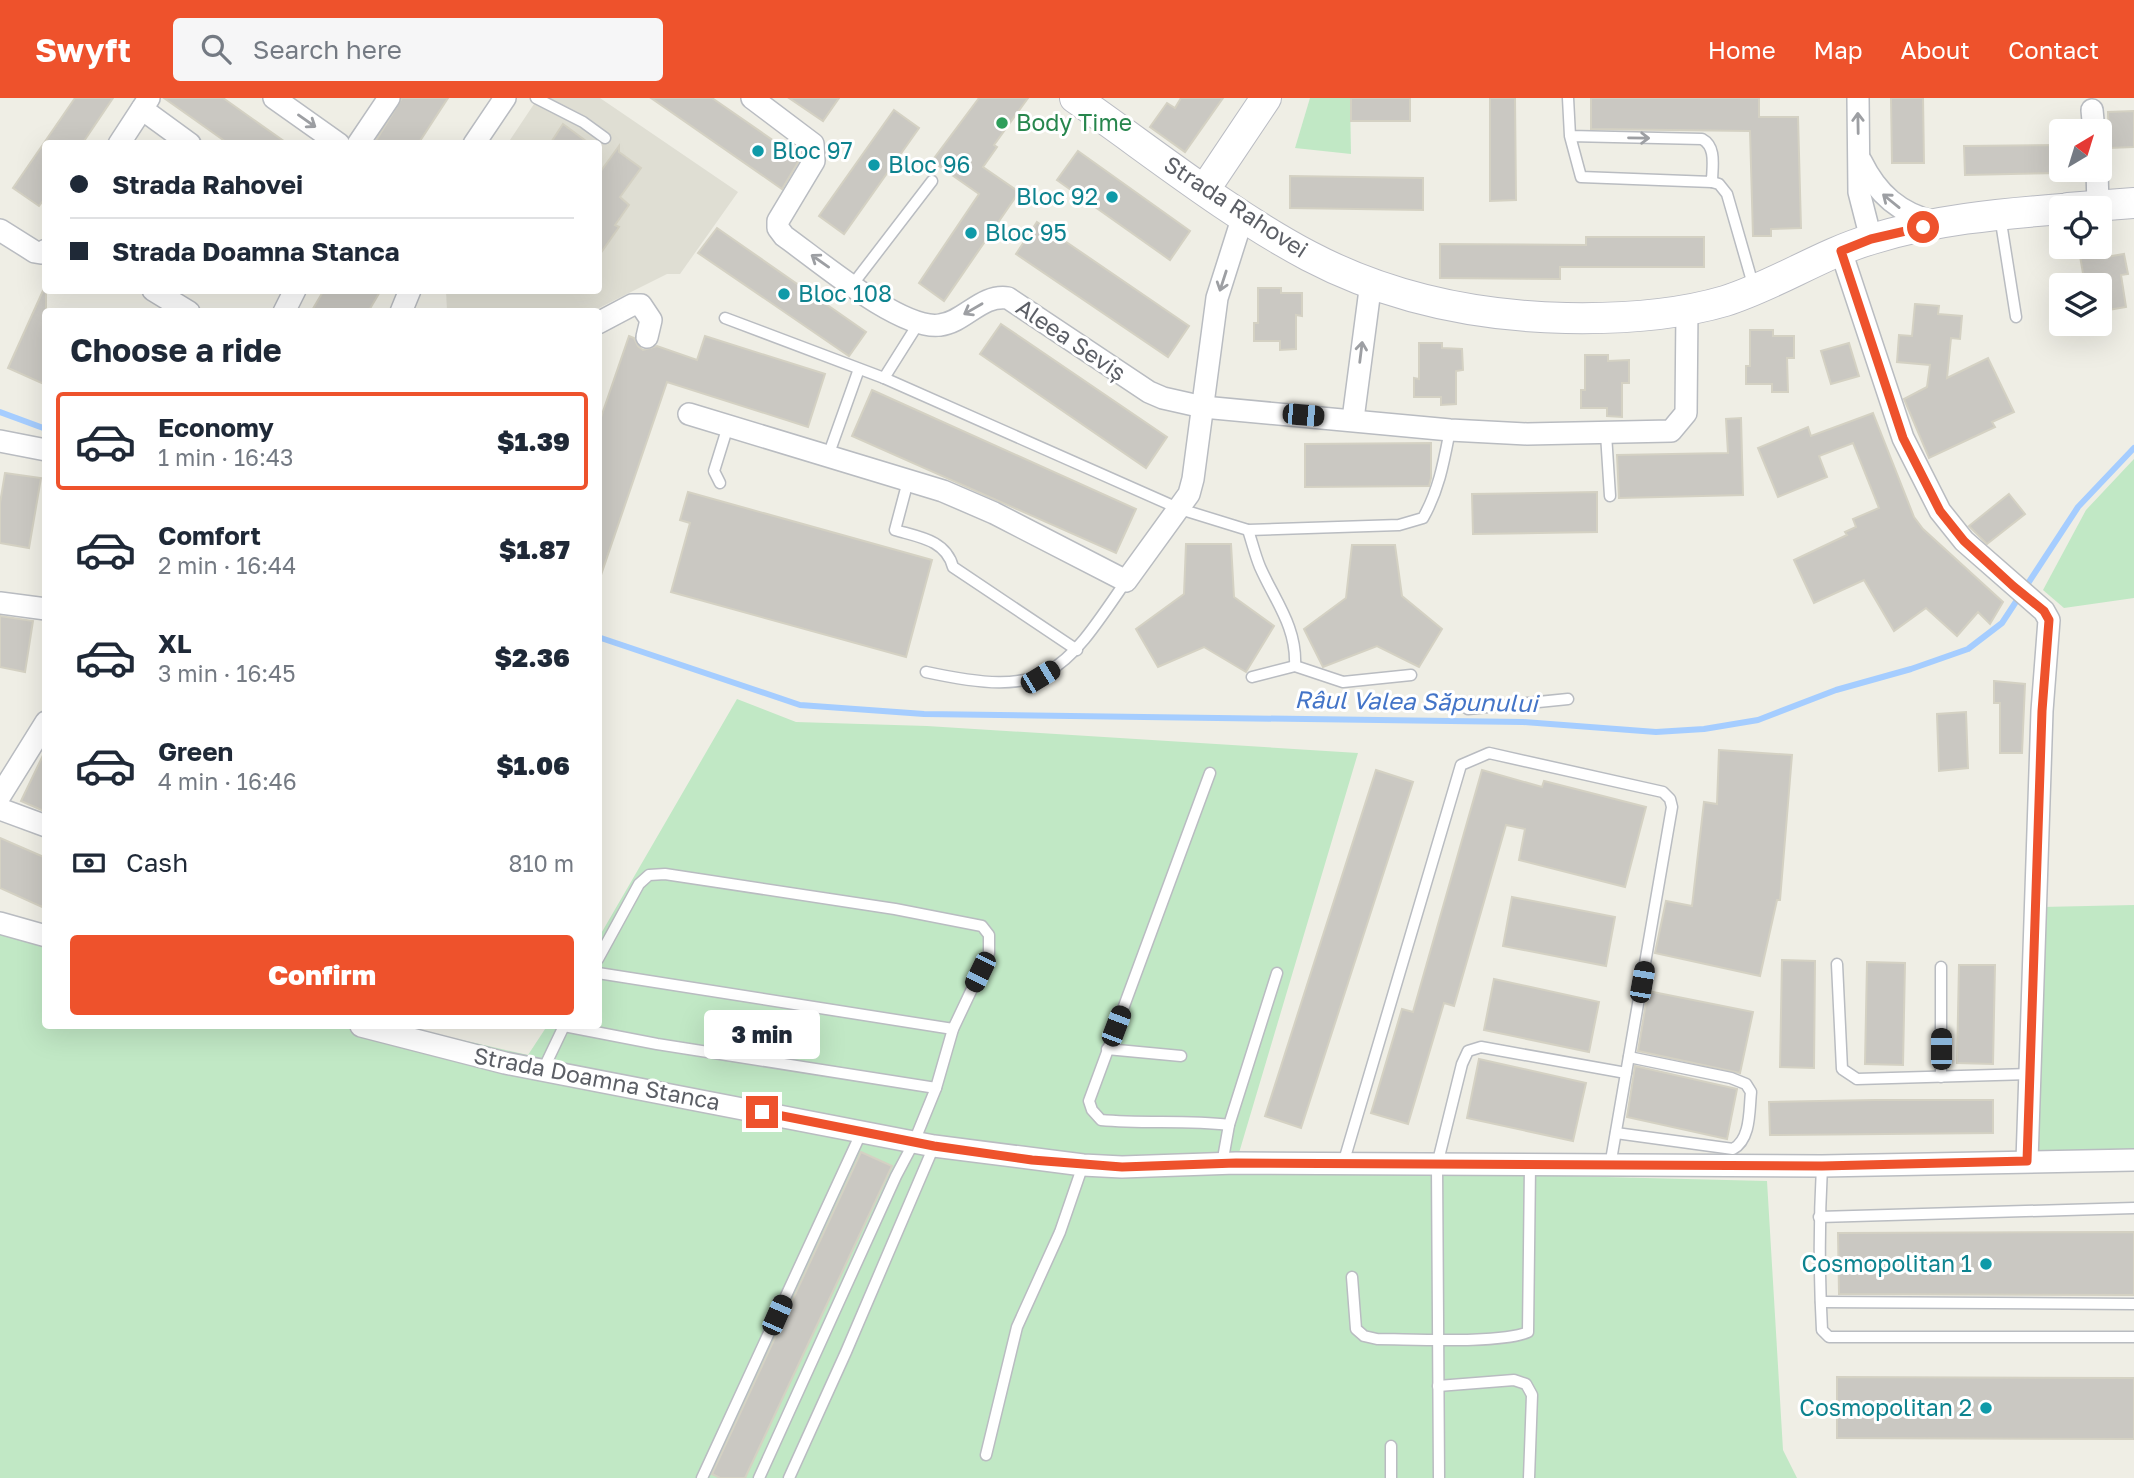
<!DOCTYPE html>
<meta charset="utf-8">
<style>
:root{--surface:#fff;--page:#f6f6f7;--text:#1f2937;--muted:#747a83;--line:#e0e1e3;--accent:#ee522c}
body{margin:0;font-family:"Golos Text",sans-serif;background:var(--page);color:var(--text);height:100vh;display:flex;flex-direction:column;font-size:26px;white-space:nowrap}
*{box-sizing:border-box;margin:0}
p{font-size:23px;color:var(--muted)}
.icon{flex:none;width:38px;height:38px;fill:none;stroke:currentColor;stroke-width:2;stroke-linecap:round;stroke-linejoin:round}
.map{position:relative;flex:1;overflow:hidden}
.details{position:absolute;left:42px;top:210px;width:560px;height:721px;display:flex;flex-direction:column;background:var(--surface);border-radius:7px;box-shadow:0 7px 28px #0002}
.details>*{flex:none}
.hud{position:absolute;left:42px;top:42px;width:560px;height:154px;border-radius:7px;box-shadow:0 7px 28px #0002;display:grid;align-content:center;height:154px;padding:0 28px;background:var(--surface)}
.needle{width:46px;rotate:38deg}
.buttons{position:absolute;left:2049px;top:21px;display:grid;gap:14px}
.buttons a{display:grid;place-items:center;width:63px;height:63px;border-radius:7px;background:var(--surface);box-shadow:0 7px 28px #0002;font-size:35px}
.end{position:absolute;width:32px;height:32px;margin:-16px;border:9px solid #ee522c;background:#fff;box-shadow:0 0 0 4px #fff}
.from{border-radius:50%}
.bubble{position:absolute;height:49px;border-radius:7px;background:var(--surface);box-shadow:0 7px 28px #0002;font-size:23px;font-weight:800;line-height:49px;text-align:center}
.car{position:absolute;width:21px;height:42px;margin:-21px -10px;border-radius:9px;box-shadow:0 0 5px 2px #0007;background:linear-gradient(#222 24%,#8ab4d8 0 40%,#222 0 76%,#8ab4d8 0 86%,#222 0)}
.hud b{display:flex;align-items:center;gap:24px;height:66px;font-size:26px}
.hud b+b{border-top:2px solid var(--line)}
.hud i{width:18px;height:18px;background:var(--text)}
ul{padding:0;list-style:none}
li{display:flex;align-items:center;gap:21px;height:98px;margin:0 14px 10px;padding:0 14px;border:4px solid transparent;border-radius:7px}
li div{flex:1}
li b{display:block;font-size:26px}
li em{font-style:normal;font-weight:800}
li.current{border-color:var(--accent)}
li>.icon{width:63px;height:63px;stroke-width:1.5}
h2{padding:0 28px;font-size:32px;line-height:84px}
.pay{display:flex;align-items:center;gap:18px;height:77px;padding:0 28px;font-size:26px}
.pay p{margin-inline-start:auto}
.primary-button{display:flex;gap:14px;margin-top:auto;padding:14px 28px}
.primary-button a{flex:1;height:80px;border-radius:7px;background:var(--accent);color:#fff;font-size:28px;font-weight:800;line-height:80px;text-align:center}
header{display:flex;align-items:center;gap:42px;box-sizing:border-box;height:98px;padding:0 35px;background:var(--accent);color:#fff}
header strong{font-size:33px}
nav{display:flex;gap:38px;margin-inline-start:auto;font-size:24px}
.search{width:490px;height:63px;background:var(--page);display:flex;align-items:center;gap:18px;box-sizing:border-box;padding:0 24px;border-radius:7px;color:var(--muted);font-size:26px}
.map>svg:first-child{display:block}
.education{fill:#dfded3}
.green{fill:#c1e8c5}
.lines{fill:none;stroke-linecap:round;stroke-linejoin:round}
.stream{stroke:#a5cdff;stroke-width:6}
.building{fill:#cac8c2;stroke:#d4d1c3;stroke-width:2}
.lane-casing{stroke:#b9bcc1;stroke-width:13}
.street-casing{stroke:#b9bcc1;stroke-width:24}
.secondary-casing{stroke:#babcc3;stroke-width:32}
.lane{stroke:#fff;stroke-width:10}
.street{stroke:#fff;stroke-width:21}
.secondary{stroke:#fff;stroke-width:30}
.oneway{stroke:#9d9fa3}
.route{stroke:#ee522c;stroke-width:9}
.leisure-dot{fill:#2e9e5b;stroke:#fff;stroke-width:2.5}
.culture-dot{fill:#0f9aa8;stroke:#fff;stroke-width:2.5}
.labels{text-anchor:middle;stroke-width:6;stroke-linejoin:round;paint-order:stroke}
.leisure-label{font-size:23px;fill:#27864d;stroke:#fff;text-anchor:start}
.culture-label{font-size:23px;fill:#0d838f;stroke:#fff;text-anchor:start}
.street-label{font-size:23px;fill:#5c5f66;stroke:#fff}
.water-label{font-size:24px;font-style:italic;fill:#4374c7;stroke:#fff}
</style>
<header>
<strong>Swyft</strong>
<div class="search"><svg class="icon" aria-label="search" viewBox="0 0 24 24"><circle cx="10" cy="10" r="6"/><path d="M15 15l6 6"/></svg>Search here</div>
<nav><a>Home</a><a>Map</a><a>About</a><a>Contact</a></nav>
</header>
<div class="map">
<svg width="2134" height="1380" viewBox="0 0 2134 1380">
<rect width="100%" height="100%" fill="#efeee5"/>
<polygon class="education" points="538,0 600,0 738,94 680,176 667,176 593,213 447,213 446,193 598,192 598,46 508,45"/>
<g class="green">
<polygon points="1310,0 1350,0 1351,56 1295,50"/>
<polygon points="2134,361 2134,500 2064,510 2043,492 2086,412"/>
<polygon points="737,601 796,624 927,628 1358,655 1236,1065 1315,1072 1767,1083 1783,1352 1797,1380 0,1380 0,830 45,842 46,928 401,928 528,957 547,928 598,928 599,839"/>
<polygon points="2134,807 2134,1057 2034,1057 2041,809"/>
</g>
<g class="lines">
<g class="stream">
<polyline points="0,314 46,331"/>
<polyline points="598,539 800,607 924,616 1523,624 1656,634 1704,631 1758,622 1836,592 1911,571 1968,551 2002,525 2078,409 2134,350"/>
</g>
</g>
<g class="building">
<polygon points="75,0 113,0 82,46 46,46 46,99 39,108 13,90"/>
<polygon points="164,0 223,0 288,46 229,46"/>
<polygon points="402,0 448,0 418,46 374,46"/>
<polygon points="651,0 712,0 800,61 782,91"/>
<polygon points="789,0 839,0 823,23"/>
<polygon points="979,0 1028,0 994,47 997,49 983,69 1019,94 944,203 919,185 979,96 932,63"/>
<polygon points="1181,0 1223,0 1185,54 1150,29 1167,5 1175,10"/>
<rect x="1351" y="0" width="59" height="23"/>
<polygon points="1490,0 1515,0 1516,102 1490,103"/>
<polygon points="1591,0 1759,0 1759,19 1798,19 1801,130 1771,131 1771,138 1753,138 1750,33 1591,31"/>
<polygon points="1891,0 1923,0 1924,65 1892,65"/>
<polygon points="894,12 919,30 844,136 819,118"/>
<polygon points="2134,13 2134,49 2109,50 2108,14"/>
<polygon points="563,26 590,46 550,46"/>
<polygon points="2062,47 2062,75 1965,77 1964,48"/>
<polygon points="619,48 619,54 641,70 620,99 629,107 615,127 619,129 598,159 598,77"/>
<polygon points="1078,53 1190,133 1170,162 1057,82"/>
<polygon points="1290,78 1423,80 1423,112 1290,110"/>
<polygon points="1037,124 1189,228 1168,259 1016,156"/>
<polygon points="717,130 866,234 849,258 698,155"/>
<polygon points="1586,139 1704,139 1704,169 1560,169 1560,181 1440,180 1440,146 1586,147"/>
<polygon points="2105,154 2106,159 2124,156 2128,176 2121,177 2126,209 2108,212 2106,203 2100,204 2100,187 2085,187 2080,158"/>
<polygon points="46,186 46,287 8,270"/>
<polygon points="1258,190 1281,190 1281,195 1302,195 1302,218 1296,217 1296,251 1280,252 1280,243 1254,243 1254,225 1258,225"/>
<polygon points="324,192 381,192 368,214 311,214"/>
<polygon points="1915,206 1939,208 1938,216 1962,218 1960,241 1951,240 1947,280 1988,260 2014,314 1992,324 1995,329 1929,360 1904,301 1927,289 1930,267 1897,264 1899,237 1912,238"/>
<polygon points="1001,226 1167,339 1146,370 980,256"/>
<polygon points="1750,232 1773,232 1773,238 1794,238 1794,260 1787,260 1788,294 1772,294 1772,286 1746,286 1746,268 1750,268"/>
<polygon points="629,238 634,240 638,248 643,252 657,248 697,262 705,238 825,276 808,329 667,284 601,477 598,477 598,328"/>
<polygon points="1419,245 1442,245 1442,250 1462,251 1463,272 1456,273 1456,306 1441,307 1441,299 1414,299 1414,280 1419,281"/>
<polygon points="1849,245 1859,278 1831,286 1821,253"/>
<polygon points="1585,257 1608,257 1608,263 1629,262 1629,285 1622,285 1622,319 1607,318 1607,310 1581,310 1581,292 1585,292"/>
<polygon points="872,292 1136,411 1116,455 852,338"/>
<polygon points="1873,315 1914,419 1923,431 2003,504 1990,526 1978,514 1957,538 1926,510 1894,533 1864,482 1814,505 1794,462 1847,437 1845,434 1856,429 1853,421 1879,410 1853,345 1819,358 1827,379 1778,399 1758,350 1808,329 1811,338"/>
<polygon points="1741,320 1743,397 1619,400 1617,357 1728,355 1726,321"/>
<polygon points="1431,345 1431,380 1429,388 1305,389 1305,346"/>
<polygon points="5,375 41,380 29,450 0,445 0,405"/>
<polygon points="688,394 932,462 906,559 671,494 690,425 680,422"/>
<polygon points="1597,394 1597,434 1473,436 1472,396"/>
<polygon points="2009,396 2025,416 1987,446 1969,428"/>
<polygon points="1186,446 1231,446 1234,499 1274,528 1246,574 1204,549 1158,569 1136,531 1184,496"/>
<polygon points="1352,447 1395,447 1402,498 1442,531 1419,569 1377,548 1323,569 1304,531 1346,500"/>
<polygon points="0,518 33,523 25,574 0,569"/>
<polygon points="1994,583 2025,586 2022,655 2000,655 2000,605 1994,605"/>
<polygon points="1966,614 1968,670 1939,673 1937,616"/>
<polygon points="46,651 46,714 21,703"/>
<polygon points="1719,652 1792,657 1780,802 1777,802 1760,878 1655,855 1666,803 1692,808 1704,704 1717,706"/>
<polygon points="1376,672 1413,684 1301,1030 1265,1018"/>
<polygon points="1482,672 1542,689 1544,683 1646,709 1625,789 1519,762 1525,731 1506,727 1454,908 1444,905 1408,1026 1371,1015 1402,911 1413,914"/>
<polygon points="0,740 46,760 46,800 42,809 0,790"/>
<polygon points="1512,799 1615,819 1606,868 1503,848"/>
<polygon points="1782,862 1815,863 1814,970 1780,969"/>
<polygon points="1867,864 1905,865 1903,967 1865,966"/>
<polygon points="1959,867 1995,867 1993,966 1957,965"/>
<polygon points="1494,881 1599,904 1589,954 1484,932"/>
<polygon points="1648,893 1753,914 1740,975 1638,953"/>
<polygon points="1479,961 1586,985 1573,1043 1467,1020"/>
<polygon points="1635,968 1737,991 1727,1041 1627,1019"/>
<polygon points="1875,1002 1993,1002 1993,1035 1770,1037 1769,1004"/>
<polygon points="861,1054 892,1068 745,1380 720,1380 712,1376"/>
<polygon points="2134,1134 2134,1197 1839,1196 1838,1135"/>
<polygon points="1837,1279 2134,1280 2134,1341 1837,1340"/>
</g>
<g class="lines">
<g class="lane-casing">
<g id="lane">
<polyline points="536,0 583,24 605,40"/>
<path d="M 1568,0 L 1570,38 L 1581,79 L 1712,84 C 1712,69 1717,49 1702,41 L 1570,38"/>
<polyline points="1712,84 1719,86 1727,96 1754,190"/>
<polyline points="2000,118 2016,219"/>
<polyline points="853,186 932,83"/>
<path d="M 725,220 L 884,280 L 1180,411 L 1248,432 L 1399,427 L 1423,420 C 1439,392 1444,363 1450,332"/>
<polyline points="884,280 918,226"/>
<polyline points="1606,336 1610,398"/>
<polyline points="828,358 859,271"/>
<path d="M 908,383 L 895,432 C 919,439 946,442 953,469 L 1077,552"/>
<polyline points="720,385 714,373 728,328"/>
<path d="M 1248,432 C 1252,444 1255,457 1260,469 C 1275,503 1297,529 1295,568"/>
<path d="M 926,574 C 1046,600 1061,579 1126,483"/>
<polyline points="1252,579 1295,568 1343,584 1411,577"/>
<polyline points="1464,608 1468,611 1568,601"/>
<path d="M 1210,675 L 1089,1003 L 1092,1012 L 1101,1022 C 1144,1026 1186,1022 1229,1027"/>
<polyline points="598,861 639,786 649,777 665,776 895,811 982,828 989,837 989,855 953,931 936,990 914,1044 896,1078 759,1380"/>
<polyline points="1837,866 1842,971 1857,981 2030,976"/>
<polyline points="1941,869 1941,979"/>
<polyline points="598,875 953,931"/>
<polyline points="564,928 657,946 936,990"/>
<polyline points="1107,951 1181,958"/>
<polyline points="543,972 564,928"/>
<path d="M 1616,1035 L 1733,1051 C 1751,1041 1749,1013 1751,994 L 1746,986 L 1731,980 L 1629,959"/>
<polyline points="1222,1066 1229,1027 1277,875"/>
<polyline points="1343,1066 1461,667 1489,655 1663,694 1670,701 1672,709 1610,1068"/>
<path d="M 1822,1068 C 1819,1123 1819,1177 1822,1232 L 1829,1239 L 2134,1239"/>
<polyline points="1819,1119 2134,1110"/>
<path d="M 1352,1179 L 1356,1231 L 1364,1238 L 1377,1241 C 1412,1241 1500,1246 1528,1234 L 1530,1068"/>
<polyline points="1821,1204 2134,1206"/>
<polyline points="1438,1288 1514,1282 1526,1286 1532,1297 1529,1380"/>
<polyline points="986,1357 1017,1229 1060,1134 1083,1067"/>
<polyline points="702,1380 862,1033"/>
<polyline points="789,1380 846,1254 934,1048"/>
<polyline points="1391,1380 1391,1348"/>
<polyline points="1439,1380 1437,1067 1462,966 1468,953 1481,949 1626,975"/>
</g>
</g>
<g class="street-casing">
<g id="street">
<polyline points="274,0 339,46"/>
<path d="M 752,0 L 813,46 L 814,63 L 778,123 L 778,130 L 784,138 C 818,162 901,233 940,227 C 965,224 981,196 1008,200 L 1149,294 L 1163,300 L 1203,309 L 1450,332 L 1527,336 L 1671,333 L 1686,315 L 1687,212"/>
<polyline points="1858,0 1859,94 1871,141"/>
<polyline points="142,11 190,46"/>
<polyline points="2092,12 2094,33"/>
<polyline points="119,46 149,0"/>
<polyline points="358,46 389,0"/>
<polyline points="474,46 505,0"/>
<path d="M 1861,63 C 1877,96 1900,116 1935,124"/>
<polyline points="2097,72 2098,108"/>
<polyline points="0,132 35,154 41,155 46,152"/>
<polyline points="1841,153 1903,340 1940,413 1964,443 2044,513 2049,522 2042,613 2027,1063"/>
<polyline points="153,192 189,214"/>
<polyline points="284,214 295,192"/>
<polyline points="401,214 410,192"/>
<polyline points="598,225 632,207 641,207 651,222 647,239"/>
<polyline points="689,316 943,393 994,415 1126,483 1189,396 1193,381 1217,200 1243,118"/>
<polyline points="1353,321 1371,184"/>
<polyline points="0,343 46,352"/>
<polyline points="0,505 46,511"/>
<polyline points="0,698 46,624"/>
<polyline points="0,711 46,728"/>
<polyline points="0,825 46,838"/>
<polyline points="361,928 505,965 934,1048 1083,1067 1122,1069 1236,1065 1822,1068 2134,1062"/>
</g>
</g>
<g class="secondary-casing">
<g id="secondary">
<path d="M 1075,0 C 1151,53 1228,115 1309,158 C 1389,200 1477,218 1566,220 C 1619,221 1674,218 1725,203 C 1776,187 1821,156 1872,141 C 1933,122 1998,116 2062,111"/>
<polyline points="1205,91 1266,0"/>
<polyline points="2068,110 2134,105"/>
</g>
</g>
<use href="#lane" class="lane"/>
<use href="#street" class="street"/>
<use href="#secondary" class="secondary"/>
</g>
<defs><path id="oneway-shaft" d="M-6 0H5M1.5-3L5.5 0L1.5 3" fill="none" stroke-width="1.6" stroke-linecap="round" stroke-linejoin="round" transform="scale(1.75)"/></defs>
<g class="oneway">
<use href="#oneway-shaft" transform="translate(307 23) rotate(35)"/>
<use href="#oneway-shaft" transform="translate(1858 25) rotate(-91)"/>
<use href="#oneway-shaft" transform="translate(1639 40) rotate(1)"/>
<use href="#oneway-shaft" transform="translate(1891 103) rotate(-141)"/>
<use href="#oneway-shaft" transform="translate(820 163) rotate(-145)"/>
<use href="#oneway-shaft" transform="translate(1223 183) rotate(108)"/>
<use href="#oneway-shaft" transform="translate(973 211) rotate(150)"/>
<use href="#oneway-shaft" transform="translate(1361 254) rotate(-83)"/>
</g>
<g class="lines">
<polyline class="route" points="762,1014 934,1048 1032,1062 1122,1069 1236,1065 1822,1068 2027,1063 2042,613 2049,522 2044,513 2013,488 1964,443 1940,413 1903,340 1841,153 1871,141 1923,129"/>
</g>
<circle class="leisure-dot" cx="1002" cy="25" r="7"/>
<g class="culture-dot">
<circle cx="758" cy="53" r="7"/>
<circle cx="874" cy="67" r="7"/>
<circle cx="1112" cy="99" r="7"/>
<circle cx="971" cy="135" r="7"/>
<circle cx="784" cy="196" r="7"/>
<circle cx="1986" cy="1166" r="7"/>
<circle cx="1986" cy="1310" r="7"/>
</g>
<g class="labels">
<g class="leisure-label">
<text x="1016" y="33">Body Time</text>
</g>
<g class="culture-label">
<text x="772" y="61">Bloc 97</text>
<text x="888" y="75">Bloc 96</text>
<text x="1098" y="107" text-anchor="end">Bloc 92</text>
<text x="985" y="143">Bloc 95</text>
<text x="798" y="204">Bloc 108</text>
<text x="1972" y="1174" text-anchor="end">Cosmopolitan 1</text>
<text x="1972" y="1318" text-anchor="end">Cosmopolitan 2</text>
</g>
<g class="street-label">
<text transform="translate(1236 109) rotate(33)" y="8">Strada Rahovei</text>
<text transform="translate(1071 242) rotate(34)" y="8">Aleea Seviș</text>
<text transform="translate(597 981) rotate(11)" y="8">Strada Doamna Stanca</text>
</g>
<g class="water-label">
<text transform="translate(1416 604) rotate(1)" y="8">Râul Valea Săpunului</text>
</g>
</g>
</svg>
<div class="buttons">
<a><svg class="needle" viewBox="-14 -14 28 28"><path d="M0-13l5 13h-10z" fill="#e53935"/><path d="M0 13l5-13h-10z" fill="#747a83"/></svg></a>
<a><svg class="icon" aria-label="locate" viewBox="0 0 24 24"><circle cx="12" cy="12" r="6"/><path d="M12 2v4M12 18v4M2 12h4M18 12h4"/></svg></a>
<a><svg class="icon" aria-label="layers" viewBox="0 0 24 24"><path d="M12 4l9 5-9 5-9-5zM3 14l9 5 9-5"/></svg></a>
</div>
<i class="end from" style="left:1923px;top:129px"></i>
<i class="end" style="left:762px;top:1014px"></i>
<div class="bubble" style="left:704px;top:912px;width:116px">3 min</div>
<i class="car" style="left:1303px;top:317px;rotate:95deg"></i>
<i class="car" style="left:1040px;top:579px;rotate:59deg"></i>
<i class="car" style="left:980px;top:874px;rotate:206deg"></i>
<i class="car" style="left:1642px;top:884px;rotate:10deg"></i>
<i class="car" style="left:1116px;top:928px;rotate:21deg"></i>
<i class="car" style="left:1941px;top:951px;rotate:0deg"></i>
<i class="car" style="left:777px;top:1217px;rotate:24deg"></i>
<div class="hud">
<b><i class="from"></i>Strada Rahovei</b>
<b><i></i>Strada Doamna Stanca</b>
</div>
<section class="details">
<h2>Choose a ride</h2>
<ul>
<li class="current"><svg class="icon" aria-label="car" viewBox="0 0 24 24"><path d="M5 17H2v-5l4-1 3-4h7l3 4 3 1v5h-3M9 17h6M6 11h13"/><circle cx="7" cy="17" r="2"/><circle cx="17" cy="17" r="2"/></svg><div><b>Economy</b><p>1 min · 16:43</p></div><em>$1.39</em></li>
<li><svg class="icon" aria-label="car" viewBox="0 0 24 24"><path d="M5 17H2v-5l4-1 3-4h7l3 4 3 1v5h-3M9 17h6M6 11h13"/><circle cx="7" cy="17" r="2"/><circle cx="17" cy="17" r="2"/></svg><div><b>Comfort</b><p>2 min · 16:44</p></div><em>$1.87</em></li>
<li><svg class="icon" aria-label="car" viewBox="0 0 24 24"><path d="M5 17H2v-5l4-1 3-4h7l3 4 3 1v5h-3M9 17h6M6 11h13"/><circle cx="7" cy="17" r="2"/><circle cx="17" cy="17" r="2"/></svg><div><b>XL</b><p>3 min · 16:45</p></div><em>$2.36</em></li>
<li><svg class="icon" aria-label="car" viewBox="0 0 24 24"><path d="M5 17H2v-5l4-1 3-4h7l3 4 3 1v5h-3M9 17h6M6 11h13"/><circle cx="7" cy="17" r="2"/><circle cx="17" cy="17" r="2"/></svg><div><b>Green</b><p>4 min · 16:46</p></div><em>$1.06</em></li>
</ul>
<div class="pay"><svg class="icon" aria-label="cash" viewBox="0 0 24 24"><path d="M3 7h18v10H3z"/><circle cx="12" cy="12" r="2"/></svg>Cash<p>810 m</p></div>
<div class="primary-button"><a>Confirm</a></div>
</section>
</div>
